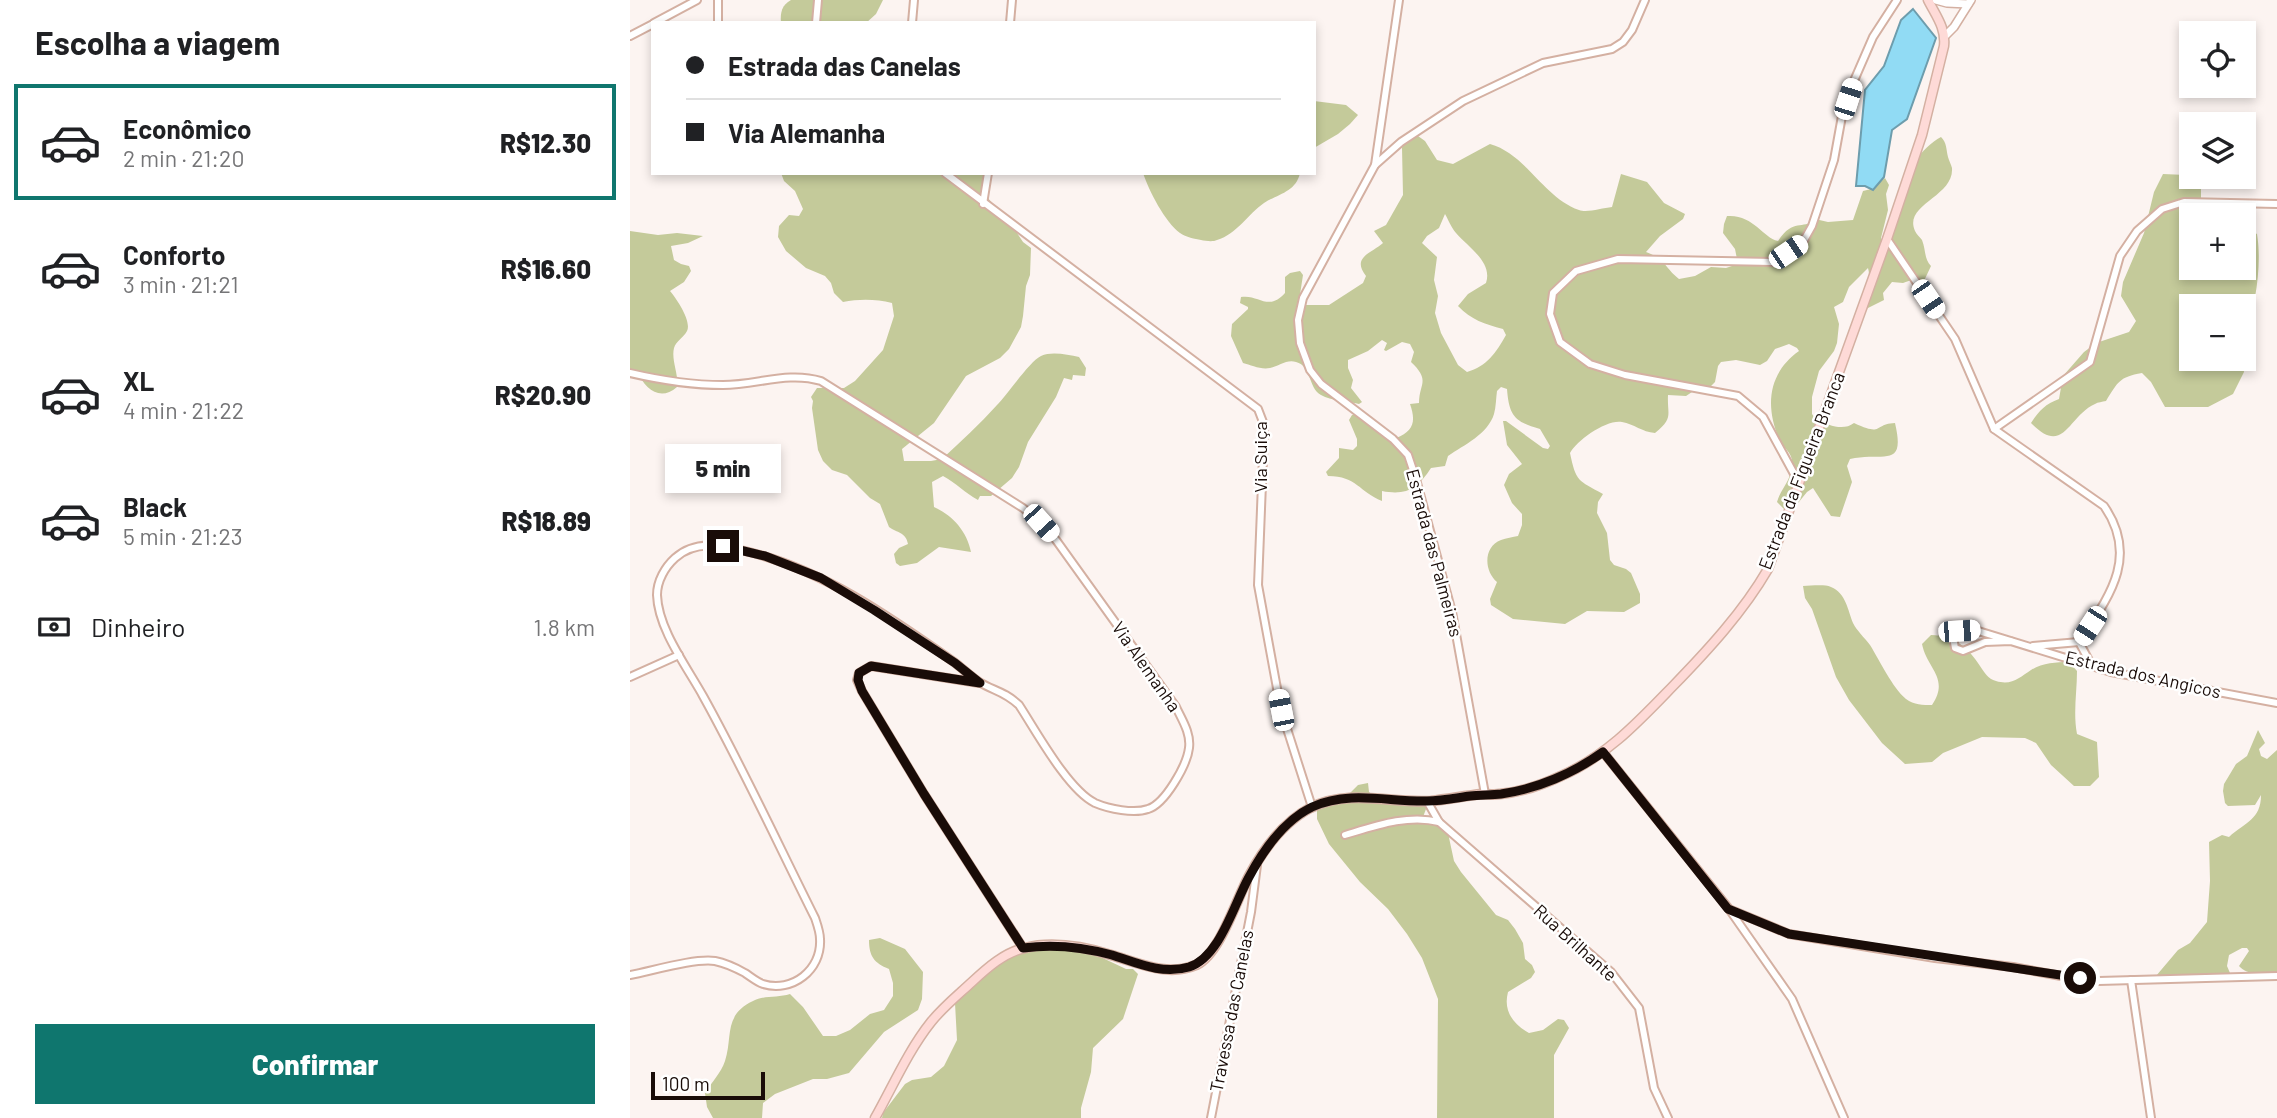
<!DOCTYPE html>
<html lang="pt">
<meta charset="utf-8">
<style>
:root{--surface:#fff;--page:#f6f6f6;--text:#202124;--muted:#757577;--line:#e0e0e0;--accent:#0f766e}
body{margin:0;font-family:Barlow,sans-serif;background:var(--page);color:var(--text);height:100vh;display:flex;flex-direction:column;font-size:26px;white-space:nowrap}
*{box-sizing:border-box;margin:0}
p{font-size:23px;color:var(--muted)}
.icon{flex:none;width:38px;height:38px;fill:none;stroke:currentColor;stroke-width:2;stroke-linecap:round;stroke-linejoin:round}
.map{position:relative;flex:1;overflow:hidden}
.drawer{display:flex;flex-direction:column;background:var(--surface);width:630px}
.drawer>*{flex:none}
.top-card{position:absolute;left:21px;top:21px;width:665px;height:154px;border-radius:0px;box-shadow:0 4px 10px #0003;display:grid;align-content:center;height:154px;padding:0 35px;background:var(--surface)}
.fabs{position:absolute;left:1549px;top:21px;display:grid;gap:14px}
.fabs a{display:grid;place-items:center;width:77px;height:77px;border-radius:0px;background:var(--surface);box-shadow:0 4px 10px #0003;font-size:35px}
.scale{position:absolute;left:21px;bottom:18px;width:114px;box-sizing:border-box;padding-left:7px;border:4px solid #190c08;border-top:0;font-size:19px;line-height:24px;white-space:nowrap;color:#190c08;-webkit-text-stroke:5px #fff;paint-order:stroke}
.end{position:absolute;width:32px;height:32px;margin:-16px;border:9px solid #190c08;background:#fff;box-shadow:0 0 0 4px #fff}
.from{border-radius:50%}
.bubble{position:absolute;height:49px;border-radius:0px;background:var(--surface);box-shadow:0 4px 10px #0003;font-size:23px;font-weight:800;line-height:49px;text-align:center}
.car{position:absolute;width:21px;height:42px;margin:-21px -10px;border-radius:9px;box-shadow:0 0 5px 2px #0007;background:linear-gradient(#fff 24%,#345 0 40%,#fff 0 76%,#345 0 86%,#fff 0)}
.top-card b{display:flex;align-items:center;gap:24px;height:66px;font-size:26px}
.top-card b+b{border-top:2px solid var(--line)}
.top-card i{width:18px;height:18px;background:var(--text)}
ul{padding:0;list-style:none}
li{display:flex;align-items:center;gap:21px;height:116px;margin:0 14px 10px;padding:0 21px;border:4px solid transparent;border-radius:0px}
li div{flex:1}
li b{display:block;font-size:26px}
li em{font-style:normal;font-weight:800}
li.active{border-color:var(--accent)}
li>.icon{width:63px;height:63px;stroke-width:1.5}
h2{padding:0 35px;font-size:32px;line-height:84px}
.pay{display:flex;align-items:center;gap:18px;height:77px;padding:0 35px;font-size:26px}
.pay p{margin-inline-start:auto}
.button{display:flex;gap:14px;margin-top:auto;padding:14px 35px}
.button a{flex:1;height:80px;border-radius:0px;background:var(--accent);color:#fff;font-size:28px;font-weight:800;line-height:80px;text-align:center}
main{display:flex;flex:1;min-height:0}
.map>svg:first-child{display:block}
.green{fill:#c4ca9a;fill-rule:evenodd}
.water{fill:#91dbf4;stroke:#6d9dad;stroke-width:2}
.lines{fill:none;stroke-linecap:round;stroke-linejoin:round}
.minor-casing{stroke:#d4b0a2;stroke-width:10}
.tertiary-casing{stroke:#d4b0a2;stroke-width:10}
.secondary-casing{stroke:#d4b0a2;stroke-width:11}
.minor{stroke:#fff;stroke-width:6}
.tertiary{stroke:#fff;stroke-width:7}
.secondary{stroke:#fedad7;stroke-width:8}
.route{stroke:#190c08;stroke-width:9}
.labels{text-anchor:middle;stroke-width:5;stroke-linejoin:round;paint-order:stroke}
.street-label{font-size:18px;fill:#190c08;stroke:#fff}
</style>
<main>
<section class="drawer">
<h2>Escolha a viagem</h2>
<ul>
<li class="active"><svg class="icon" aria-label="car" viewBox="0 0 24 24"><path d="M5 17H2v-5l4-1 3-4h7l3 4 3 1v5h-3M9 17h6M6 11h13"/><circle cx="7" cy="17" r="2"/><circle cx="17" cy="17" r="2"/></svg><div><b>Econômico</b><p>2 min · 21:20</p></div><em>R$12.30</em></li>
<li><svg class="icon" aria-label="car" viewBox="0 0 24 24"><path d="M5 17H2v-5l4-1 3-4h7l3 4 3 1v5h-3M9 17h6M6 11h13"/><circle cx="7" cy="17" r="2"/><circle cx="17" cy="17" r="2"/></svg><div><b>Conforto</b><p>3 min · 21:21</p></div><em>R$16.60</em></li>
<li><svg class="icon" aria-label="car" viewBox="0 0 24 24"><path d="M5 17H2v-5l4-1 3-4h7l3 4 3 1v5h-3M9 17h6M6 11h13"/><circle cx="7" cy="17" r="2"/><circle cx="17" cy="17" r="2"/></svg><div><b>XL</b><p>4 min · 21:22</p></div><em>R$20.90</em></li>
<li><svg class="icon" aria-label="car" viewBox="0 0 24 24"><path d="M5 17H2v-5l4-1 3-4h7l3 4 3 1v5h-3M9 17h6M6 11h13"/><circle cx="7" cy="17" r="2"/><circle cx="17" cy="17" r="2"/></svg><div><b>Black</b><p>5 min · 21:23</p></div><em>R$18.89</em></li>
</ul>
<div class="pay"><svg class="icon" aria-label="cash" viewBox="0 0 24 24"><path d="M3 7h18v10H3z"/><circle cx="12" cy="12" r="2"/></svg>Dinheiro<p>1.8 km</p></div>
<div class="button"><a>Confirmar</a></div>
</section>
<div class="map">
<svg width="1647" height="1118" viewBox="0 0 1647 1118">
<rect width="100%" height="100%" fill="#fcf4f1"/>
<g class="green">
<path d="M 161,0 L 253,0 L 246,14 L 236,23 L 151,23 C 150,12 152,5 161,0 Z"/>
<polygon points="684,101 716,105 728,115 720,124 708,134 684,148"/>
<path d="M 781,136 L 788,136 L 795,141 L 807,160 L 823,164 L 860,144 C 896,154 913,197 949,210 C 957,213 972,208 982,207 L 991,174 L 1017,182 L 1034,203 L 1055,214 L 1053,219 L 1030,236 L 1016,252 C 1037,260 1033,266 1049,279 L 1065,276 L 1081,267 L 1096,268 L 1108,264 L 1105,249 L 1093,233 L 1094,224 L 1097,216 C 1123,214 1132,237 1148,241 C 1164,217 1172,231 1185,219 L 1198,222 L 1223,220 L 1233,191 L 1241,189 L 1255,178 L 1259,185 L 1256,194 L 1258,210 L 1251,238 L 1252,241 C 1258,230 1265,218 1267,205 C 1267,203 1268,195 1268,194 C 1274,173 1292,147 1311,137 C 1317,143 1316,149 1318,157 C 1319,161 1321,164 1322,168 C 1324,197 1273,204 1285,231 C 1287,235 1290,237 1292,240 C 1296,250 1294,259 1301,266 L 1293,283 L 1287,278 L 1273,283 L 1262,282 L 1253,293 L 1254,300 L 1234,310 C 1232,296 1242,281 1238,268 L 1219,287 L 1213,302 L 1204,307 L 1209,324 L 1207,343 L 1204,351 L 1189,371 L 1182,397 L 1182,414 L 1187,421 L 1188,419 C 1198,426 1214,431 1224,423 C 1254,437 1243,424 1265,423 C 1276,470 1253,451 1220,459 L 1217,466 L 1222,482 L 1210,517 L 1201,516 L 1183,488 L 1177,492 L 1160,513 L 1156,511 L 1147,502 C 1151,488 1162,481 1162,462 C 1162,452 1153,448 1149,439 C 1135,406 1138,373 1169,351 L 1167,348 L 1159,344 L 1145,349 L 1137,361 L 1130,365 L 1106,360 L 1091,362 L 1088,366 L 1085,382 L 1075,392 L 1065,390 L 1056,396 L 1038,395 C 1037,415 1044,418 1025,433 C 1012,432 1004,424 992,422 C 977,419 947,440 940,453 C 946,482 948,480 973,494 L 968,502 L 967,513 L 977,533 L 980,560 L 984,565 L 996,569 L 1001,573 L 1010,594 L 1010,603 L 994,612 L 957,611 L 935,624 L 883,619 L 861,605 L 860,599 L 867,582 C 854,571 853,547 871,540 C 876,538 883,537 888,536 L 892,525 L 892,514 L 882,503 L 874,485 L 879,474 L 892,464 L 877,445 L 873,421 L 876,421 L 913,448 L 918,449 L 920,446 L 910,429 C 885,422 879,416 877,389 L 871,387 L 867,391 C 866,398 866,407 864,414 C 858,434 834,445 818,456 L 815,466 L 801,468 C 788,488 777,496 752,491 L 752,501 C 729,492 727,476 698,476 L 696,472 L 709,458 L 709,448 L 723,450 L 727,446 L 727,439 L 719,420 L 722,415 L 728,414 L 766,438 C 784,431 786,421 780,404 L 789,403 C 789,383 801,381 781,362 L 784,352 L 780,344 L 772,342 L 756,351 L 754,350 L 757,343 L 752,340 L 738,351 L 718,360 L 718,368 L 723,380 L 721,388 L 732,402 L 729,404 C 718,401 701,401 691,395 C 678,388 682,366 666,362 C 657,359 649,366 640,368 C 631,370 621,365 613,363 L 601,336 L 602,324 L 618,309 L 618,307 L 610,303 L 611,297 C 629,294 638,312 655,293 L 655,277 L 660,273 L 670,271 L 673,275 L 669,301 L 671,305 L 699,305 L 733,283 L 736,276 C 721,257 742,253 753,243 L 744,231 L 756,225 L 773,195 L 772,148 L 773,141 ZM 815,214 C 818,219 821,227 826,233 C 838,247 863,262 856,283 L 838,294 L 828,306 C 841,320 855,324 873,329 L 876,335 C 866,353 857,366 837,372 L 828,365 L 811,333 L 805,313 L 808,296 L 804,280 L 807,257 L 792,243 L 797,236 L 809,228 Z"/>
<path d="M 151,173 L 356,173 L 356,196 L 381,224 L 393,242 L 401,248 L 400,275 L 396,286 L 393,316 L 391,327 L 379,349 L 370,358 L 336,376 L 304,423 L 272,449 L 274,461 L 301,461 L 312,459 C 331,441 350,424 367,405 C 377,395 400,361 411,356 C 422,351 438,355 449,357 L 456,368 L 455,376 L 443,375 L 442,380 L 434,378 L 426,397 L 398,442 L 389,467 L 382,478 L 361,496 L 350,496 L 348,500 C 335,493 326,483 313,476 L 302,482 L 304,507 C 322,515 337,531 341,552 L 309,547 L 287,563 L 270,566 L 266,563 L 264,554 L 269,548 L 278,544 C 276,532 267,533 259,527 L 250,504 L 240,498 L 217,475 L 202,470 L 193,461 L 188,450 L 182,408 L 183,401 L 181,397 L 187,388 L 214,388 L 225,381 L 253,350 L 264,316 L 262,303 C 246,299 229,299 213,302 L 204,293 L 201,283 L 195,276 L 176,268 L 156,251 L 148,237 L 149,226 L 159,215 L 169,216 L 173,209 L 165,191 L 154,181 Z"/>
<path d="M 513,173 L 670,173 C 666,192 648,194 634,203 C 618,214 607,234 587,240 C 583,242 576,241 571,240 C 565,239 556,237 550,233 C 535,222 519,191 513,173 Z"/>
<path d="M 1533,174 L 1556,175 L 1571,179 L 1571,206 L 1576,215 L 1561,215 L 1561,268 L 1614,268 L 1614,227 L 1627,234 C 1632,263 1626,306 1615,333 L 1614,306 L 1561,306 L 1561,314 L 1556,312 L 1549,323 L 1561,349 L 1561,359 L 1612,359 L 1614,372 L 1603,394 L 1578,407 L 1535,407 L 1521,382 L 1512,373 C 1489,377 1488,382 1476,401 C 1472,402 1468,402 1465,404 C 1438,416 1434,457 1401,423 C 1409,411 1415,404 1429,399 L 1433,376 L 1454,352 L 1466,343 L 1499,332 L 1506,321 L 1491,296 L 1493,282 L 1514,233 L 1524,192 Z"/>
<path d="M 0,231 L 28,235 L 47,233 L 73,236 L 58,243 L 41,246 L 44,260 L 51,264 L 59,266 L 61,271 L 54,282 L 40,291 C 46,298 62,321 57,331 C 54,337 46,341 44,348 C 41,360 49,375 47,387 C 30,402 15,389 7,371 L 0,374 Z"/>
<path d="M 1173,586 C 1181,586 1194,584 1201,587 C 1216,593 1218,611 1223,623 C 1227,631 1234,637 1240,645 C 1250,661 1262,687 1276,699 C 1284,705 1293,705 1302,705 C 1320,678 1297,669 1292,644 L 1301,635 C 1324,636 1338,647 1350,666 C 1354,672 1358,679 1366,681 C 1382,686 1390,677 1401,670 C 1412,663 1426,662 1439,662 L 1447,671 C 1447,692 1443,713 1447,734 L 1467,742 L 1469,777 L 1460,786 L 1444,786 L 1421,765 L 1406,743 L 1395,738 L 1352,737 L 1313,753 L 1302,762 L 1275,764 L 1252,743 L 1219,700 L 1206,677 L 1182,609 L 1175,598 Z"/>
<path d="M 1628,730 L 1635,743 L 1629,749 L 1631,756 L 1637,759 L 1647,750 L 1647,977 C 1634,973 1618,976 1609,966 L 1619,951 L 1617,948 L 1612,948 L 1599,955 L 1597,966 L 1600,973 L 1598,976 L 1527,982 L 1526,976 L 1548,950 L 1560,943 L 1577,922 L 1580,881 L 1579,842 L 1592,835 L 1599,837 C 1615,822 1631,820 1631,795 L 1625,805 L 1598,806 L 1595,803 L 1593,791 L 1594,784 L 1606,764 L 1617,756 Z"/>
<path d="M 738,783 L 739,792 L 746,797 L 795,805 L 796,809 L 793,817 L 810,825 L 818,833 L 824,861 L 831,872 L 866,915 L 878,920 L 885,929 L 893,943 L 895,959 L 902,965 L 905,972 L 901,978 L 878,992 C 873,1011 883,1024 899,1033 L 913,1030 L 928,1019 L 934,1020 L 939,1028 L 924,1055 L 924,1118 L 807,1118 L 808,999 L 792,958 L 777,934 L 758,909 L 730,882 L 699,844 L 687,819 L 687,809 L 717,796 L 728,785 Z"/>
<path d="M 250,938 L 275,949 L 293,972 L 292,999 L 288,1010 L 254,1032 L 219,1073 L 197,1079 L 183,1079 L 145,1094 L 133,1103 L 132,1118 L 83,1118 L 77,1107 L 75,1093 C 81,1083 91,1073 95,1061 C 103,1037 93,1015 123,1001 C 134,995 148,998 160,994 L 173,1007 L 193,1036 L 206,1036 L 220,1030 L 240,1014 L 254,1010 L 263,996 L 263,983 L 259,969 C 244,963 239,956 239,940 Z"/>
<polygon points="415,945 462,953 496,969 503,969 508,974 493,1019 463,1048 461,1072 451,1108 451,1118 252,1118 253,1113 275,1084 282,1080 301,1077 314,1066 327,1040 325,1003 339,985 378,953"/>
</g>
<polygon class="water" points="1283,9 1306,38 1277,119 1262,130 1254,177 1243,190 1235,186 1226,186 1235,90 1254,66 1271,20"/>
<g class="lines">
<g class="minor-casing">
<g id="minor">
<polyline points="769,0 745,165 673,298 668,320 670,343 680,370 691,384 763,439 778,455 786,479 822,612 855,794"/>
<polyline points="24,23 67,0"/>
<polyline points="88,23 88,0"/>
<polyline points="186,23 188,0"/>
<polyline points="282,23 284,0"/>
<polyline points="380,23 382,0"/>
<polyline points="0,36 23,24"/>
<polyline points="745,165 771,142 833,101 913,63 982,49 993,42 1002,30 1015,0"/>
<polyline points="315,173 628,409 633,422 634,433 628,585 651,710 682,807"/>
<polyline points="353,204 358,173"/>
<path d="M 1257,239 L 1325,339 L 1364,429 L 1474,506 C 1510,558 1478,598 1449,642"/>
<path d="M 0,373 C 30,380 62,385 93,385 C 127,385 158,371 191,381 L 393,508 L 411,523 L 426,540 L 546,707 C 552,720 561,733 559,748 C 557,765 535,804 518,809 C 504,814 479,809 465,803 C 438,790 406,731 389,705 C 374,691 364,691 349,682 C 340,676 332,668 324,662 C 260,617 192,569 115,551 C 90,545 65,540 45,558 C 35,567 27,581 27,595 C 28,629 57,667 73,696 C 113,768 148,844 185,918 C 187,924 190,932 190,939 C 192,970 162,993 133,984 C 127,982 121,977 115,973 C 106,968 95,963 85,961 C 64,958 22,971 0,975"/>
<polyline points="1364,429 1460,362 1490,256 1507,231 1532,209 1554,202 1647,204"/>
<polyline points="1169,483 1133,417 1108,396 995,375 960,364 930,342 920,314 923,293 946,271 988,259 1143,262 1173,242 1182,226 1204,160 1212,116 1223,83 1243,37 1267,0"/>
<polyline points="1381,641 1355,642 1333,651 1325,648 1323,637 1329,631 1345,630 1481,672 1647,703"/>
<polyline points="1449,642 1462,666"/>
<polyline points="1403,646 1449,642"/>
<polyline points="0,677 49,655"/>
<polyline points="349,683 241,666 229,673 227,680 232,691 294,794 393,948"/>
<polyline points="973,752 1099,909 1162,999 1214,1118"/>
<polyline points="797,801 809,822 981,972 1009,1008 1024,1088 1038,1118"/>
<path d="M 715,835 C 745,826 778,814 809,822"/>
<polyline points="1099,909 1159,934 1305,958 1383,967 1431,976 1469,981 1647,976"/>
<polyline points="1501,980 1521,1118"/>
<polyline points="581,1118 621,912 627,865"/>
</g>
</g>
<g class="tertiary-casing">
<g id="tertiary">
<polyline points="1306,0 1317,3 1338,4"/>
<polyline points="1316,35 1324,27 1341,0"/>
</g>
</g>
<g class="secondary-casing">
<path id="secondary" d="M 245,1118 C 263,1086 278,1051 301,1022 C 313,1007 328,995 342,982 C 357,968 375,952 395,948 C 422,941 455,947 481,955 C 509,963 537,977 566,965 C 590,954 606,900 619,876 C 633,850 654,822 680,808 C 720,788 760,804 801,801 C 818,799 835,796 852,794 C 858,794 864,795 870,794 C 890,792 912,785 931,776 C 977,756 1009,721 1043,686 C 1078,650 1113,612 1138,569 L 1257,239 L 1292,135 L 1314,46 C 1316,28 1306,16 1298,0"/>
</g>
<use href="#minor" class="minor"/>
<use href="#tertiary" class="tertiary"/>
<use href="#secondary" class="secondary"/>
</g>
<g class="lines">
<path class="route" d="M 93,546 L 135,556 L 191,578 L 244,610 L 325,663 L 350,683 L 241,666 L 229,673 L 228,680 L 232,691 L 294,794 L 393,948 C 422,944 453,947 482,955 C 507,963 532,975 559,967 C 590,957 604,904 619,877 C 633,851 655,820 682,807 C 720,790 758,802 797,801 C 811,801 826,798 840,796 C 850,795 861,795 871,794 C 907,789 944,773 973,752 L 1098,909 L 1159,934 L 1450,978"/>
</g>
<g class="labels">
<g class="street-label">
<text transform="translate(631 457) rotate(-90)" y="6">Via Suiça</text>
<text transform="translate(1172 471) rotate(-69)" y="6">Estrada da Figueira Branca</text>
<text transform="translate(804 553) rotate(75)" y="6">Estrada das Palmeiras</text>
<text transform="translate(516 667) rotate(55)" y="6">Via Alemanha</text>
<text transform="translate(1513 675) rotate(13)" y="6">Estrada dos Angicos</text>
<text transform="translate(945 943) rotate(42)" y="6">Rua Brilhante</text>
<text transform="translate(602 1011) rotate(-79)" y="6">Travessa das Canelas</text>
</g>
</g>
</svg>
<div class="fabs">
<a><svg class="icon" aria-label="locate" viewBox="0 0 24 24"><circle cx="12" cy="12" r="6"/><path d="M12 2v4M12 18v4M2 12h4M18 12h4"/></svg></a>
<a><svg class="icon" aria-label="layers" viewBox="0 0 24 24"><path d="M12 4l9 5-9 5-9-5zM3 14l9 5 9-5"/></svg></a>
<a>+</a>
<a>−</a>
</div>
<div class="scale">100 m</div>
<i class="end from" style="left:1450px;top:978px"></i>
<i class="end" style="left:93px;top:546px"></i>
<div class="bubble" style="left:35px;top:444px;width:116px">5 min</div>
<i class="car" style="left:1218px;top:99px;rotate:18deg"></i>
<i class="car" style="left:1158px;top:252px;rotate:56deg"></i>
<i class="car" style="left:1298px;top:299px;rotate:146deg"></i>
<i class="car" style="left:411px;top:523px;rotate:138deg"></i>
<i class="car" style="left:1460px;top:626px;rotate:213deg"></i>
<i class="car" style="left:1329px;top:631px;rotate:86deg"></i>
<i class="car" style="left:651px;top:710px;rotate:349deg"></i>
<div class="top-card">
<b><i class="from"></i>Estrada das Canelas</b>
<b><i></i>Via Alemanha</b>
</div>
</div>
</main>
